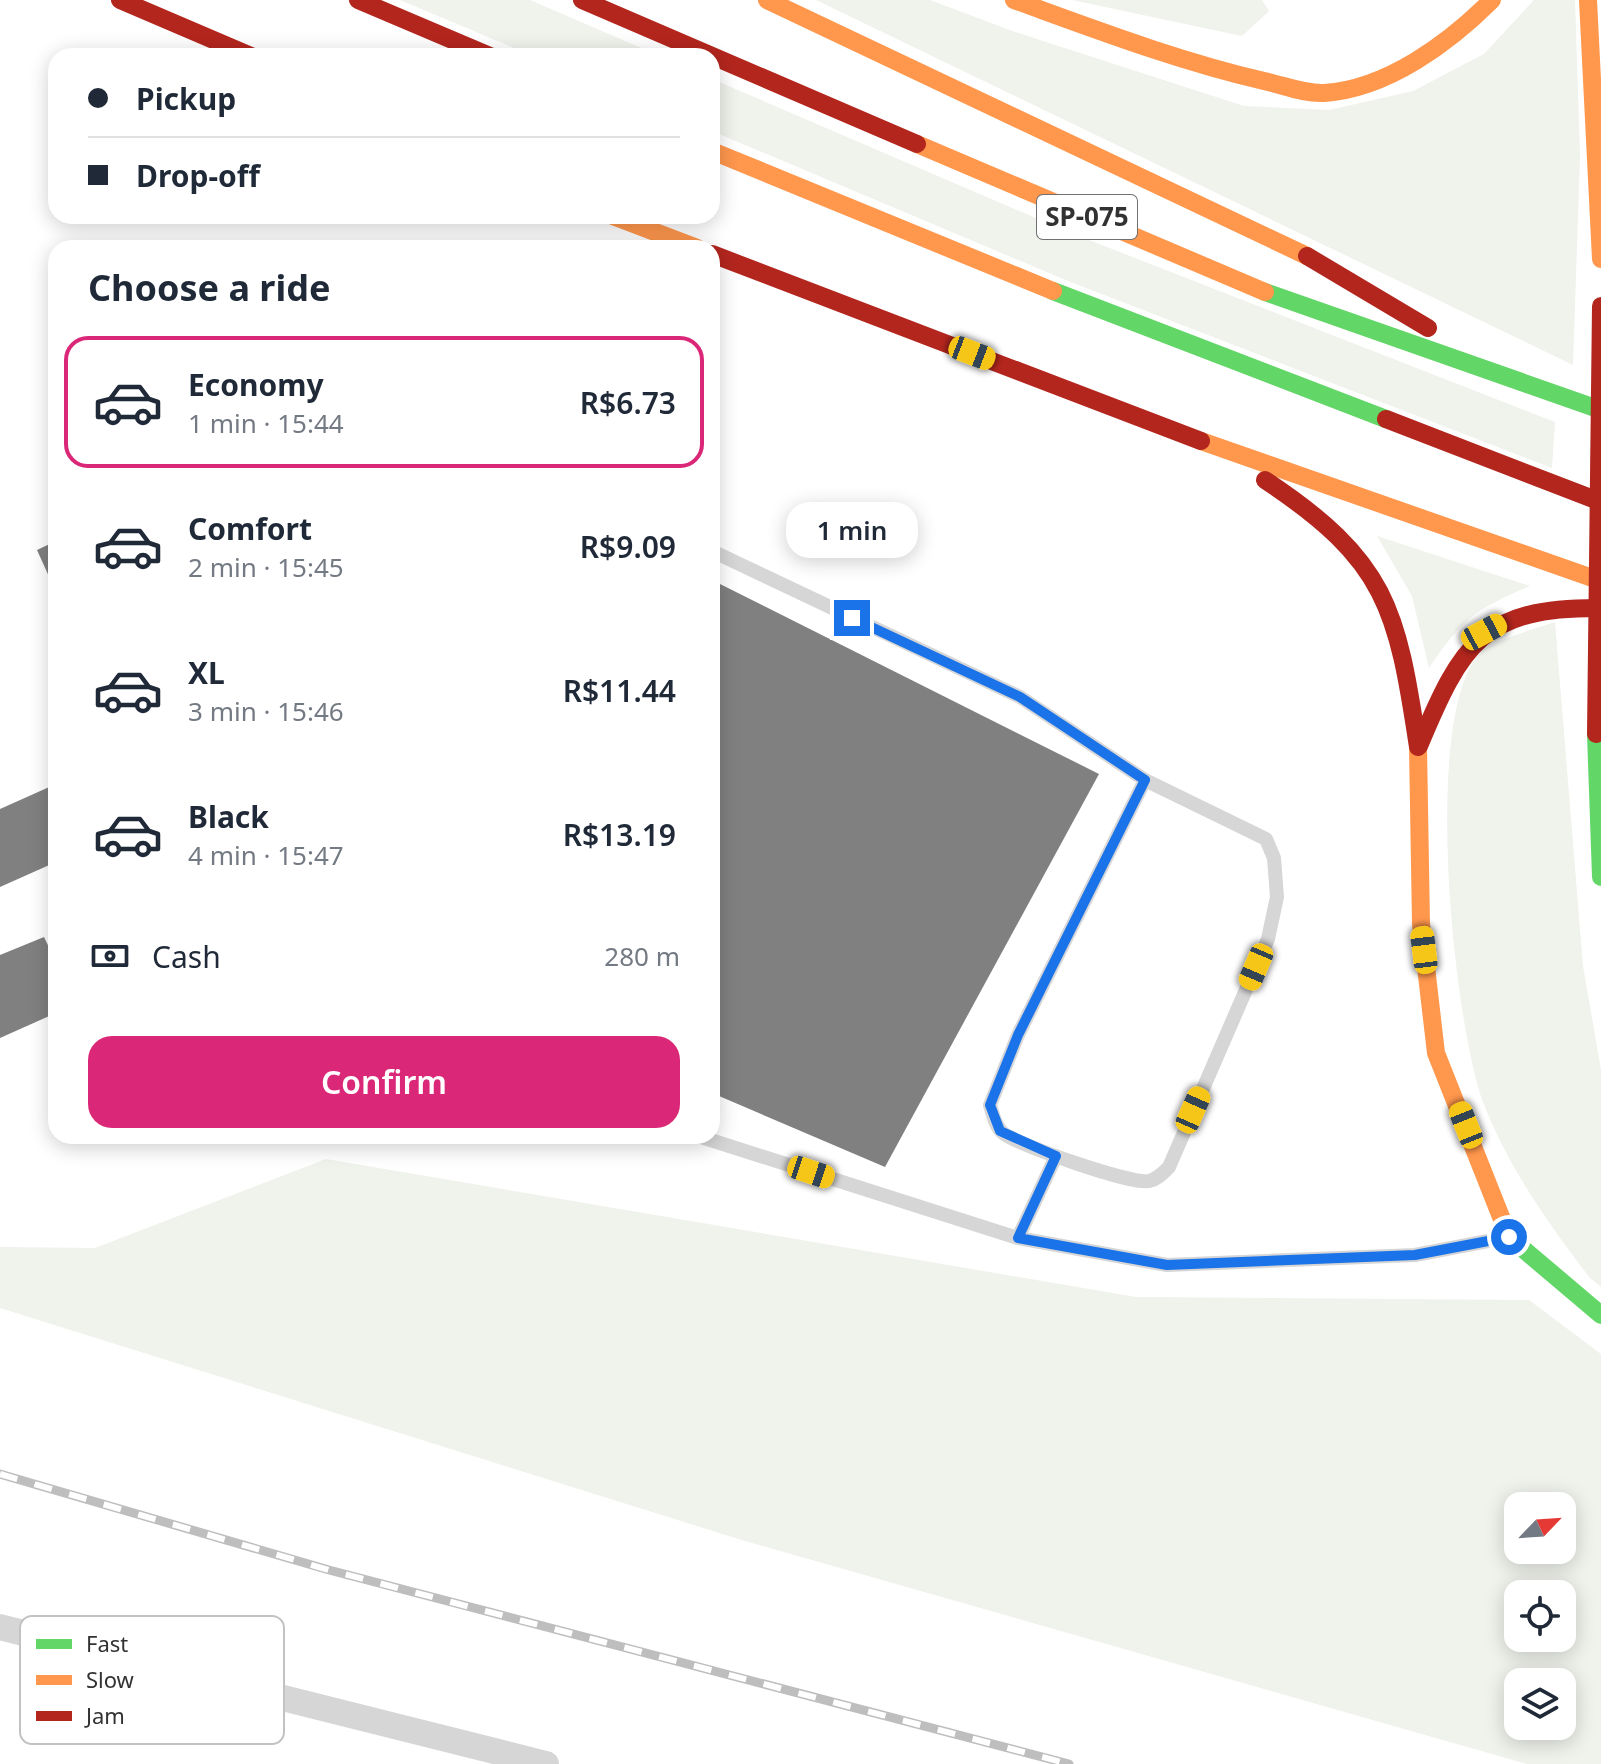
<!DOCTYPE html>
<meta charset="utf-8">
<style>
:root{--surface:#fff;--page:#f6f6f7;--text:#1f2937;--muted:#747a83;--line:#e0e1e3;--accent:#db2777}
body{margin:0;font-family:"Noto Sans",sans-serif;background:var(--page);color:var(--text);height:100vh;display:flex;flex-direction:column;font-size:30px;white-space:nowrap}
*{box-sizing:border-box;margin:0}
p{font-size:26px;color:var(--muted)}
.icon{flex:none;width:44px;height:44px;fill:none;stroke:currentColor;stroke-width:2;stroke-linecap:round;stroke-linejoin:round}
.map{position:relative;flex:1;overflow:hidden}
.sheet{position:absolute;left:48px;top:240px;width:672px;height:904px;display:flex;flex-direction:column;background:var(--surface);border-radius:24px;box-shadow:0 4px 20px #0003}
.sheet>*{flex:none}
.guide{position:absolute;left:48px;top:48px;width:672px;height:176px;border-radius:24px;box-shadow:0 4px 20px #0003;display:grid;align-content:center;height:176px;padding:0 40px;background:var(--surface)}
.needle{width:52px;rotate:65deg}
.fabs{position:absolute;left:1504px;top:1492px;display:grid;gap:16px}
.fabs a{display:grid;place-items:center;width:72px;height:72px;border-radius:16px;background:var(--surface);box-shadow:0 4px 20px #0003;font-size:40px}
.end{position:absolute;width:36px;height:36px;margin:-18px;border:10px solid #1a73e8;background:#fff;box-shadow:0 0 0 4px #fff}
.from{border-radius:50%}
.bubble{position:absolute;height:56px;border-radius:24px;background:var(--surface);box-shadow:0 4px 20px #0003;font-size:26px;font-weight:600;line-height:56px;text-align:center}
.car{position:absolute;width:24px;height:48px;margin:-24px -12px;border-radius:10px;box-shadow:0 0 6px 2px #0007;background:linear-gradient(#f5c518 24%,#345 0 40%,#f5c518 0 76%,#345 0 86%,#f5c518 0)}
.guide b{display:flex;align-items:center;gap:28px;height:76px;font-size:30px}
.guide b+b{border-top:2px solid var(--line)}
.guide i{width:20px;height:20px;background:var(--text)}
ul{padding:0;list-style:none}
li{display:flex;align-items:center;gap:24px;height:132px;margin:0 16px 12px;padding:0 24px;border:4px solid transparent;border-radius:24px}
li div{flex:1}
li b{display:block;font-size:30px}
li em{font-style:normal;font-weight:600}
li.current{border-color:var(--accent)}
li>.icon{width:72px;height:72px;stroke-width:1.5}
h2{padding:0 40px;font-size:36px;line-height:96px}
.pay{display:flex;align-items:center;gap:20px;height:88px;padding:0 40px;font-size:30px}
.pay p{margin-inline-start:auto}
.cta{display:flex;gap:16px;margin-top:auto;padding:16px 40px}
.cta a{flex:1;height:92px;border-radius:24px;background:var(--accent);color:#fff;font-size:32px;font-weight:600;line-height:92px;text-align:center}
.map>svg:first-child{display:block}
.green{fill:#f0f2ec;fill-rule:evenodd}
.building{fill:#808080}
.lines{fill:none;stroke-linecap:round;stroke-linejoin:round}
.lane{stroke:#d6d6d6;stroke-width:14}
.street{stroke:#d6d6d6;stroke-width:26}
.fast{stroke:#63d668;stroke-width:18}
.slow{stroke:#ff974d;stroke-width:18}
.jam{stroke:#b3261e;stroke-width:18}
.rail-casing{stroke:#bebebe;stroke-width:9}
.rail{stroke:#fff;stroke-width:6;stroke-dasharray:18;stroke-linecap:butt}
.jam-bridge{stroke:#b3261e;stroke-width:18}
.route{stroke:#1a73e8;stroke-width:10}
.labels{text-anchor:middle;stroke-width:8;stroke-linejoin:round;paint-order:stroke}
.shield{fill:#fff;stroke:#707070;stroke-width:2}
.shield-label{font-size:26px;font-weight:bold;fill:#323232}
.key{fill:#fff;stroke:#c2c2c2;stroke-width:2}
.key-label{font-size:22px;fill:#323232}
</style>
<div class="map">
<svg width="1601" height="1764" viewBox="0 0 1601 1764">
<rect width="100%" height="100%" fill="#fff"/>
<g class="green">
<polygon points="400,0 530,0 660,56 533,56"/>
<polygon points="816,0 930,0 1015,32 1244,106 1329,110 1413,91 1484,54 1534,0 1575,0 1580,156 1573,365"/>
<polygon points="1072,0 1262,0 1269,11 1242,36"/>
<polygon points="712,79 1066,231 1555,422 1552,468 1068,281 712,131"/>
<path d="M 1377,536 L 1530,586 C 1474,610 1463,618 1429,668 L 1412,596 Z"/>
<path d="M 1555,622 L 1583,966 L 1601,1070 L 1601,1287 L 1590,1278 C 1548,1223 1508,1167 1483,1102 C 1454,1024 1420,710 1482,651 C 1494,640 1538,628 1555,622 Z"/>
<path d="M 326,1159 L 1136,1297 L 1529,1300 L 1601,1354 L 1601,1764 L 1527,1764 L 745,1541 L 0,1308 L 0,1247 L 95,1248 ZM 1518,1506 L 1562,1506 L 1562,1550 L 1518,1550 ZM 1562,1594 L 1562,1638 L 1518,1638 L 1518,1594 ZM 1562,1682 L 1562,1726 L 1518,1726 L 1518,1682 Z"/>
</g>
<g class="building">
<polygon points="56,541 56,592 37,550"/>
<polygon points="712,580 1099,774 885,1167 712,1093"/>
<polygon points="56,784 56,862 0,887 0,809"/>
<polygon points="44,937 56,962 56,1013 0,1038 0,955"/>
</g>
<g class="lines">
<g class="lane">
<polyline points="712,551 1020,697 1145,780"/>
<path d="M 1145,780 L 1266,839 L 1274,858 L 1277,897 L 1268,939 L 1169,1167 C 1163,1173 1158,1179 1149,1181 C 1132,1185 1018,1145 1003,1133 C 995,1126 993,1115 990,1105 L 1018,1035 Z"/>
<polyline points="698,1136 1018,1238 1167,1265 1415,1255 1509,1237"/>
<polyline points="1018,1238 1056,1156"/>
</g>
<polyline class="street" points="0,1627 546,1764"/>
<g class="fast">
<polyline points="1053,291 1386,419"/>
<polyline points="1265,292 1601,410"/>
<polyline points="1596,734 1601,877"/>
<polyline points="1505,1227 1509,1237 1601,1315"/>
</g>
<g class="slow">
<polyline points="767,0 1307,256"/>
<path d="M 1014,0 C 1097,30 1178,61 1264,81 C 1283,85 1304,94 1324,93 C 1387,89 1449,43 1492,0"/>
<polyline points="1588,0 1601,259"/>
<polyline points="917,144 1265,292"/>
<polyline points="712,151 1053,291"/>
<polyline points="613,216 697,248"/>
<polyline points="1201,441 1601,581"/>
<polyline points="1418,747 1421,924 1436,1053 1505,1227"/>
</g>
<g class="jam">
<polyline points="120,0 251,56"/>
<polyline points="358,0 490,56"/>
<polyline points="582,0 917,144"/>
<polyline points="712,254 1201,441"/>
<polyline points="1307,256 1428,328"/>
<polyline points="1386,419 1601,502"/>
<path d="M 1265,480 C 1387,561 1397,608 1418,747"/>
<path d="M 1419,746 C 1462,643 1483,607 1601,608"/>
</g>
<g class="rail-casing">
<polyline id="rail" points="0,1474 329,1570 1069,1764"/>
</g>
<use href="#rail" class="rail"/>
<polyline class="jam-bridge" points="1596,734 1601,306"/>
</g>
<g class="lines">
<polyline class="route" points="852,618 1020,697 1145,780 1018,1035 990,1105 1000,1131 1056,1156 1018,1238 1167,1265 1415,1255 1509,1237"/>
</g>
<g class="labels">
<rect class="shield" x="1037" y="195" width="100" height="44" rx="6"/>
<g class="shield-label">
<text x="1087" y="226">SP-075</text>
</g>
</g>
<rect x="20" y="1616" width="264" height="128" rx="12" class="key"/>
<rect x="36" y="1639" width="36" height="10" fill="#63d668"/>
<rect x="36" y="1675" width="36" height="10" fill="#ff974d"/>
<rect x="36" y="1711" width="36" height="10" fill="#b3261e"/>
<g class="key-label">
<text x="86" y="1652">Fast</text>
<text x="86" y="1688">Slow</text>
<text x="86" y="1724">Jam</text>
</g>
</svg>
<div class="fabs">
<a><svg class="needle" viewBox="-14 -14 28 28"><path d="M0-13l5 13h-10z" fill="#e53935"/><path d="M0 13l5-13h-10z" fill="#747a83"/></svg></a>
<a><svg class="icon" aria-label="locate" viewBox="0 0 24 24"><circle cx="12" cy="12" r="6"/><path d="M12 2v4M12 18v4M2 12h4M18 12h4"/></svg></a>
<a><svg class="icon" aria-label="layers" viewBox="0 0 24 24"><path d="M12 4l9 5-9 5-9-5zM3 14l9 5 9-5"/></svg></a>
</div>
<i class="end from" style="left:1509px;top:1237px"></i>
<i class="end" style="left:852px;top:618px"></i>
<div class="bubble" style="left:786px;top:502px;width:132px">1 min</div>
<i class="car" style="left:972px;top:353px;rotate:111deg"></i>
<i class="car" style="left:1484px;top:632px;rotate:62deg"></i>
<i class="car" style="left:1424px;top:950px;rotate:353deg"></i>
<i class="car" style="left:1256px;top:967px;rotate:203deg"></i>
<i class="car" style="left:1193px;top:1110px;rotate:24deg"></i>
<i class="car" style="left:1466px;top:1125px;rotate:338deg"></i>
<i class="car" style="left:811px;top:1172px;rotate:108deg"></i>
<div class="guide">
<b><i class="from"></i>Pickup</b>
<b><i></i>Drop-off</b>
</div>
<section class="sheet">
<h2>Choose a ride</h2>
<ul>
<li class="current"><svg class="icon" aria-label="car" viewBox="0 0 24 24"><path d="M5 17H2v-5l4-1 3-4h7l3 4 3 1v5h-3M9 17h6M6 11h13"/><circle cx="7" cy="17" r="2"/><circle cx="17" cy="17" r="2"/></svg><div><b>Economy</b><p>1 min · 15:44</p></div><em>R$6.73</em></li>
<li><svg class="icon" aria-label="car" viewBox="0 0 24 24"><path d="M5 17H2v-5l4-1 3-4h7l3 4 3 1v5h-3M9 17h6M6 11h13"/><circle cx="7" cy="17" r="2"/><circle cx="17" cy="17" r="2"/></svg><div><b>Comfort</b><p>2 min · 15:45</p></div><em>R$9.09</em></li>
<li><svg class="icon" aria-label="car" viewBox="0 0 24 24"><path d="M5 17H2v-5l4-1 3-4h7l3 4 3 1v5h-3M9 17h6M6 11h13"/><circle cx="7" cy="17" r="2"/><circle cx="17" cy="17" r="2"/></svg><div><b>XL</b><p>3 min · 15:46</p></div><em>R$11.44</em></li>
<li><svg class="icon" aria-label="car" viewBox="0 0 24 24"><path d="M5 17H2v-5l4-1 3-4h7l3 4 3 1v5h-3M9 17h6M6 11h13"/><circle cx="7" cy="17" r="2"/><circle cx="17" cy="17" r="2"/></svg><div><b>Black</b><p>4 min · 15:47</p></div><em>R$13.19</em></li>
</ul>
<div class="pay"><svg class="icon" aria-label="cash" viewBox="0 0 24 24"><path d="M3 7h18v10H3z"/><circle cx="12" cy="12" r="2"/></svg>Cash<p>280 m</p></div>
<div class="cta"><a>Confirm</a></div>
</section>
</div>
